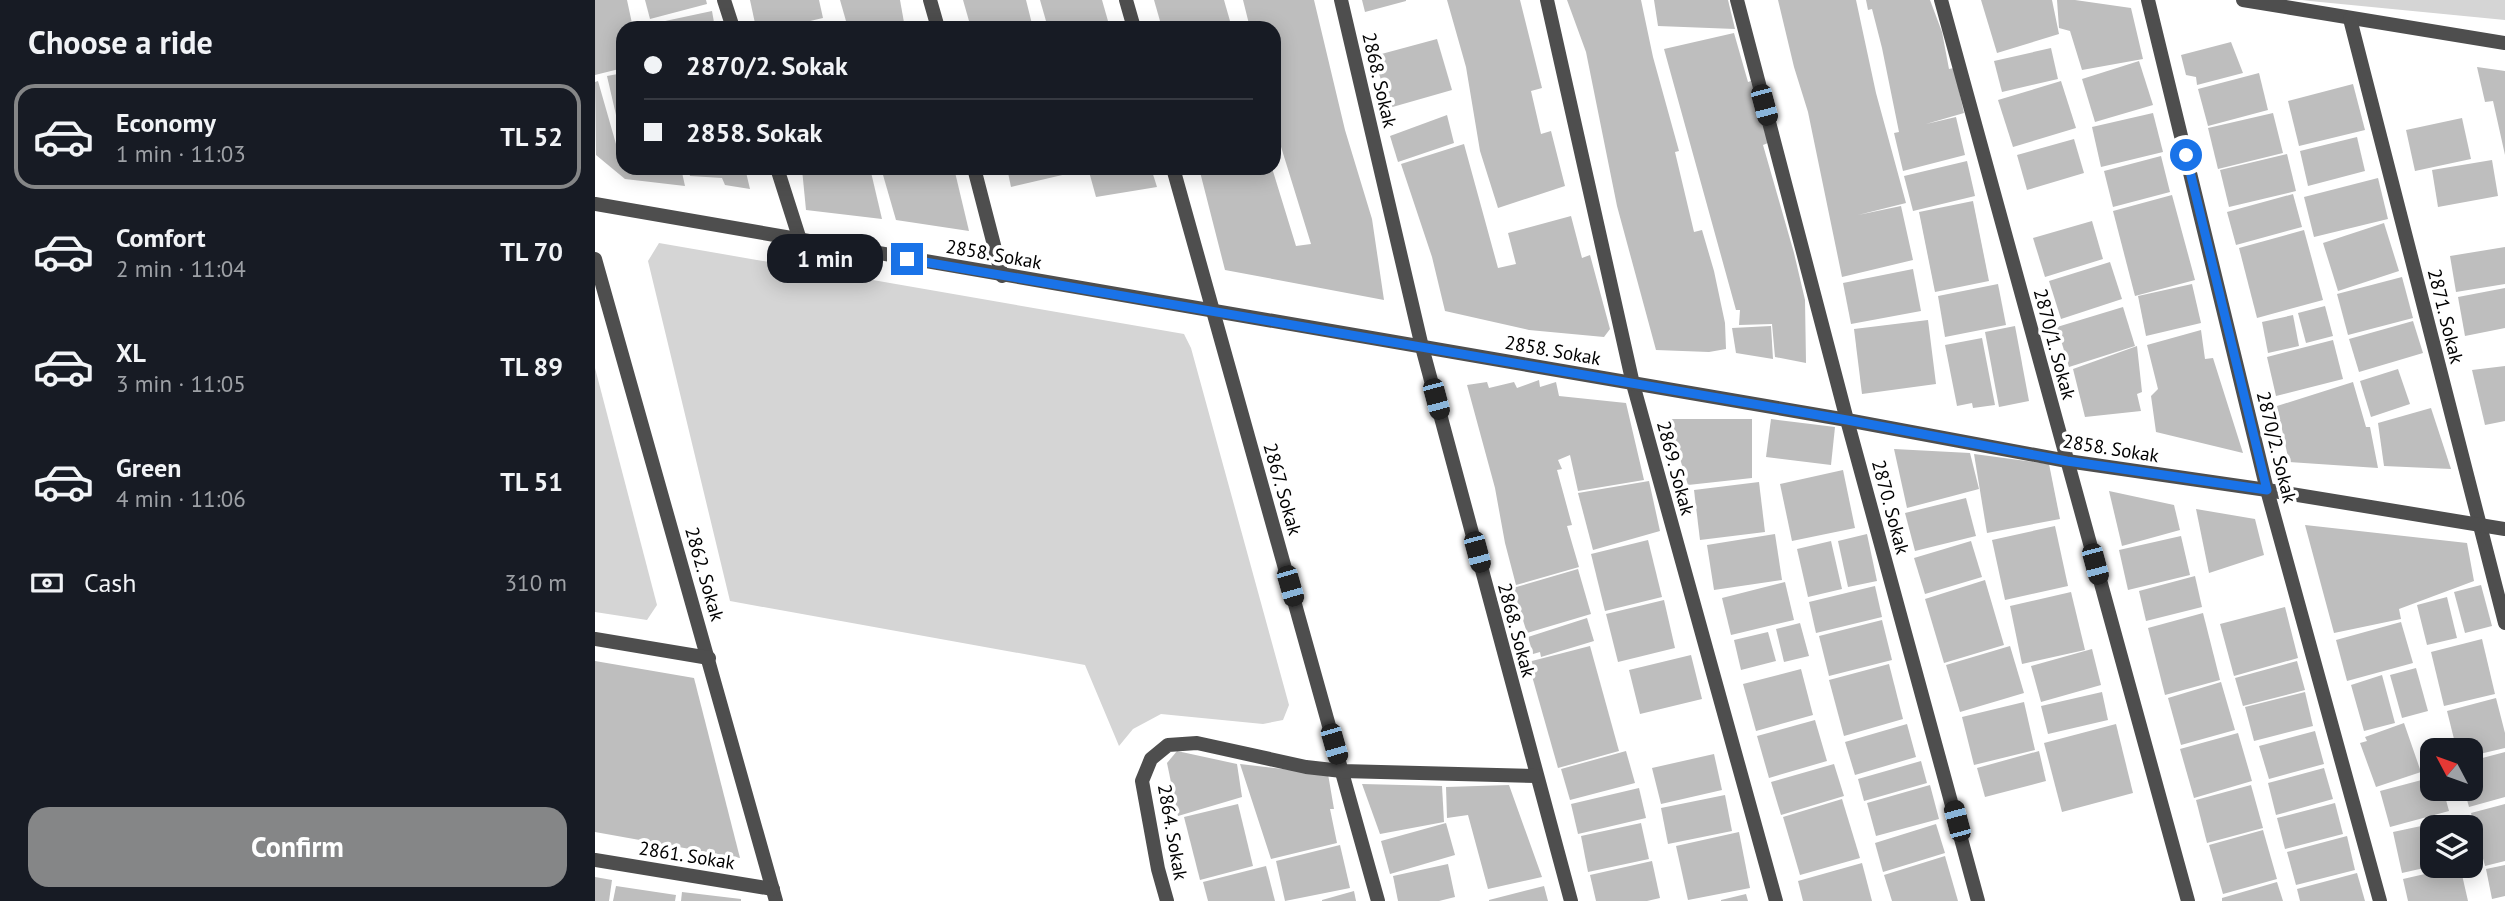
<!DOCTYPE html>
<meta charset="utf-8">
<style>
:root{--surface:#171b24;--page:#242831;--text:#f1f3f6;--muted:#9ea1a6;--line:#363941;--accent:#858687}
body{margin:0;font-family:"PT Sans",sans-serif;background:var(--page);color:var(--text);height:100vh;display:flex;flex-direction:column;font-size:26px;white-space:nowrap}
*{box-sizing:border-box;margin:0}
p{font-size:23px;color:var(--muted)}
.icon{flex:none;width:38px;height:38px;fill:none;stroke:currentColor;stroke-width:2;stroke-linecap:round;stroke-linejoin:round}
.map{position:relative;flex:1;overflow:hidden}
.details{display:flex;flex-direction:column;background:var(--surface);width:595px}
.details>*{flex:none}
.guide{position:absolute;left:21px;top:21px;width:665px;height:154px;border-radius:21px;box-shadow:0 4px 18px #0003;display:grid;align-content:center;height:154px;padding:0 28px;background:var(--surface)}
.needle{width:46px;rotate:311deg}
.buttons{position:absolute;left:1825px;top:738px;display:grid;gap:14px}
.buttons a{display:grid;place-items:center;width:63px;height:63px;border-radius:14px;background:var(--surface);box-shadow:0 4px 18px #0003;font-size:35px}
.end{position:absolute;width:32px;height:32px;margin:-16px;border:9px solid #1a73e8;background:#fff;box-shadow:0 0 0 4px #fff}
.from{border-radius:50%}
.bubble{position:absolute;height:49px;border-radius:21px;background:var(--surface);box-shadow:0 4px 18px #0003;font-size:23px;font-weight:700;line-height:49px;text-align:center}
.car{position:absolute;width:21px;height:42px;margin:-21px -10px;border-radius:9px;box-shadow:0 0 5px 2px #0007;background:linear-gradient(#222 24%,#8ab4d8 0 40%,#222 0 76%,#8ab4d8 0 86%,#222 0)}
.guide b{display:flex;align-items:center;gap:24px;height:66px;font-size:26px}
.guide b+b{border-top:2px solid var(--line)}
.guide i{width:18px;height:18px;background:var(--text)}
ul{padding:0;list-style:none}
li{display:flex;align-items:center;gap:21px;height:105px;margin:0 14px 10px;padding:0 14px;border:4px solid transparent;border-radius:21px}
li div{flex:1}
li b{display:block;font-size:26px}
li em{font-style:normal;font-weight:700}
li.current{border-color:var(--accent)}
li>.icon{width:63px;height:63px;stroke-width:1.5}
h2{padding:0 28px;font-size:32px;line-height:84px}
.pay{display:flex;align-items:center;gap:18px;height:77px;padding:0 28px;font-size:26px}
.pay p{margin-inline-start:auto}
.button{display:flex;gap:14px;margin-top:auto;padding:14px 28px}
.button a{flex:1;height:80px;border-radius:21px;background:var(--accent);color:#fff;font-size:28px;font-weight:700;line-height:80px;text-align:center}
main{display:flex;flex:1;min-height:0}
.map>svg:first-child{display:block}
.green{fill:#d5d5d5}
.building{fill:#bebebe}
.lines{fill:none;stroke-linecap:round;stroke-linejoin:round}
.minor{stroke:#4e4e4e;stroke-width:14}
.tertiary{stroke:#4e4e4e;stroke-width:14}
.route{stroke:#1a73e8;stroke-width:9}
.labels{text-anchor:middle;stroke-width:7;stroke-linejoin:round;paint-order:stroke}
.street-label{font-size:19px;fill:#000;stroke:#fff}
</style>
<main>
<section class="details">
<h2>Choose a ride</h2>
<ul>
<li class="current"><svg class="icon" aria-label="car" viewBox="0 0 24 24"><path d="M5 17H2v-5l4-1 3-4h7l3 4 3 1v5h-3M9 17h6M6 11h13"/><circle cx="7" cy="17" r="2"/><circle cx="17" cy="17" r="2"/></svg><div><b>Economy</b><p>1 min · 11:03</p></div><em>TL 52</em></li>
<li><svg class="icon" aria-label="car" viewBox="0 0 24 24"><path d="M5 17H2v-5l4-1 3-4h7l3 4 3 1v5h-3M9 17h6M6 11h13"/><circle cx="7" cy="17" r="2"/><circle cx="17" cy="17" r="2"/></svg><div><b>Comfort</b><p>2 min · 11:04</p></div><em>TL 70</em></li>
<li><svg class="icon" aria-label="car" viewBox="0 0 24 24"><path d="M5 17H2v-5l4-1 3-4h7l3 4 3 1v5h-3M9 17h6M6 11h13"/><circle cx="7" cy="17" r="2"/><circle cx="17" cy="17" r="2"/></svg><div><b>XL</b><p>3 min · 11:05</p></div><em>TL 89</em></li>
<li><svg class="icon" aria-label="car" viewBox="0 0 24 24"><path d="M5 17H2v-5l4-1 3-4h7l3 4 3 1v5h-3M9 17h6M6 11h13"/><circle cx="7" cy="17" r="2"/><circle cx="17" cy="17" r="2"/></svg><div><b>Green</b><p>4 min · 11:06</p></div><em>TL 51</em></li>
</ul>
<div class="pay"><svg class="icon" aria-label="cash" viewBox="0 0 24 24"><path d="M3 7h18v10H3z"/><circle cx="12" cy="12" r="2"/></svg>Cash<p>310 m</p></div>
<div class="button"><a>Confirm</a></div>
</section>
<div class="map">
<svg width="1910" height="901" viewBox="0 0 1910 901">
<rect width="100%" height="100%" fill="#fff"/>
<g class="green">
<polygon points="1707,0 1910,0 1910,20 1715,1"/>
<polygon points="64,243 589,334 596,348 694,705 688,720 668,724 566,714 538,729 524,746 490,665 135,601 53,261"/>
<polygon points="0,368 62,605 52,620 0,612"/>
</g>
<g class="building">
<polygon points="0,0 32,0 38,28 28,28 28,68 0,75"/>
<polygon points="50,0 111,0 112,4 55,19"/>
<polygon points="155,0 224,0 228,18 185,28 161,28"/>
<polygon points="245,0 305,0 310,28 253,28"/>
<polygon points="368,0 431,0 438,28 376,28"/>
<polygon points="445,0 507,0 515,28 453,28"/>
<polygon points="559,0 629,0 637,28 567,28"/>
<polygon points="648,0 719,0 750,130 777,219 789,300 630,270 604,168 677,168 701,246 716,244 679,124 679,28 655,28"/>
<polygon points="767,0 811,0 811,1 770,12"/>
<polygon points="852,0 925,0 947,88 936,91 946,134 956,131 970,186 903,208 885,151 871,67"/>
<polygon points="972,0 1046,0 1058,57 1084,151 1080,152 1099,232 1107,230 1119,271 1130,323 1131,349 1114,352 1061,350 1022,206 991,52"/>
<polygon points="1059,0 1133,0 1140,29 1063,26"/>
<polygon points="1183,0 1261,0 1281,93 1311,203 1263,215 1306,206 1318,260 1247,277 1213,112 1199,67"/>
<polygon points="1271,0 1335,0 1347,32 1354,69 1359,68 1369,113 1331,124 1361,117 1370,155 1308,171 1299,133 1304,132 1287,48 1277,9 1273,10"/>
<polygon points="1386,0 1457,0 1464,34 1402,53"/>
<polygon points="1462,0 1480,0 1536,8 1548,59 1487,70 1475,31 1464,28"/>
<polygon points="117,11 120,28 42,28 42,27"/>
<polygon points="1139,33 1153,82 1156,81 1173,143 1168,145 1199,253 1210,300 1211,363 1180,357 1177,324 1144,325 1145,310 1141,310 1069,49"/>
<polygon points="842,39 857,90 794,108 779,56"/>
<polygon points="1636,42 1648,73 1602,85 1601,77 1591,75 1586,55"/>
<polygon points="1456,48 1463,79 1407,92 1399,61"/>
<polygon points="1544,61 1558,105 1500,122 1487,79"/>
<polygon points="1882,67 1910,71 1910,155 1898,101 1890,102"/>
<polygon points="28,73 28,141 27,141 12,76"/>
<polygon points="1664,73 1673,110 1613,126 1603,89"/>
<polygon points="3,81 23,151 28,151 28,168 86,168 90,186 30,179 1,155 0,82"/>
<polygon points="1466,81 1481,128 1418,147 1403,100"/>
<polygon points="1758,84 1770,130 1704,146 1693,101"/>
<polygon points="1558,113 1568,152 1506,167 1497,127"/>
<polygon points="1678,113 1688,153 1623,169 1613,128"/>
<polygon points="852,115 859,143 803,162 795,136"/>
<polygon points="1867,118 1876,159 1820,171 1811,130"/>
<polygon points="1762,137 1770,171 1713,186 1705,151"/>
<polygon points="1479,139 1489,173 1432,190 1422,155"/>
<polygon points="869,144 903,268 921,264 913,233 976,216 987,258 995,255 1015,329 1009,337 934,330 850,311 837,257 806,164"/>
<polygon points="1692,154 1701,191 1634,207 1625,170"/>
<polygon points="1566,156 1575,192 1518,207 1509,171"/>
<polygon points="1897,160 1903,196 1843,207 1837,170"/>
<polygon points="1372,161 1380,196 1318,211 1309,176"/>
<polygon points="93,168 150,168 155,189 130,185 127,178 95,176"/>
<polygon points="213,168 275,168 287,219 211,210 207,169"/>
<polygon points="286,168 359,168 374,231 301,220"/>
<polygon points="412,168 475,168 476,173 416,187"/>
<polygon points="493,168 556,168 562,187 501,197"/>
<polygon points="1783,178 1793,219 1719,237 1709,197"/>
<polygon points="1698,194 1707,227 1641,245 1632,212"/>
<polygon points="1577,195 1600,280 1540,296 1518,211"/>
<polygon points="1378,201 1394,281 1340,292 1324,212"/>
<polygon points="1497,221 1508,259 1450,277 1438,238"/>
<polygon points="1789,223 1804,271 1743,291 1728,243"/>
<polygon points="1709,230 1728,300 1662,318 1644,248"/>
<polygon points="1910,247 1910,284 1861,292 1855,256"/>
<polygon points="1515,262 1527,299 1466,319 1454,281"/>
<polygon points="1318,269 1326,311 1256,324 1248,283"/>
<polygon points="1807,277 1818,318 1753,335 1742,294"/>
<polygon points="1403,284 1411,325 1350,337 1343,296"/>
<polygon points="1597,284 1606,323 1551,336 1543,296"/>
<polygon points="1910,288 1910,328 1870,336 1863,297"/>
<polygon points="1730,306 1738,336 1711,343 1703,313"/>
<polygon points="1528,307 1540,346 1474,367 1462,327"/>
<polygon points="1698,315 1704,346 1673,353 1667,322"/>
<polygon points="1333,320 1341,384 1267,394 1259,329"/>
<polygon points="1818,321 1828,353 1764,372 1754,339"/>
<polygon points="1176,326 1178,359 1141,353 1137,328"/>
<polygon points="1420,326 1434,401 1404,407 1390,332"/>
<polygon points="1606,330 1610,359 1618,358 1648,453 1561,432 1556,396 1563,389 1552,345"/>
<polygon points="1387,338 1400,405 1378,408 1377,403 1362,406 1350,345"/>
<polygon points="1738,340 1748,379 1681,396 1672,357"/>
<polygon points="1542,346 1547,392 1542,394 1546,411 1490,417 1478,369"/>
<polygon points="1910,366 1910,421 1890,425 1877,370"/>
<polygon points="1803,369 1815,404 1776,417 1765,381"/>
<polygon points="944,380 945,387 961,382 964,396 1031,403 1049,480 983,491 975,455 963,460 967,469 962,470 977,525 972,526 984,567 921,585 910,543 900,488 872,385 892,382 894,388 919,382 922,388"/>
<polygon points="1758,382 1771,427 1775,427 1783,468 1694,462 1682,406"/>
<polygon points="1836,408 1856,469 1789,466 1783,423"/>
<polygon points="1073,419 1157,419 1157,478 1093,485"/>
<polygon points="1176,419 1240,427 1236,465 1171,457"/>
<polygon points="1299,449 1375,453 1384,489 1312,508"/>
<polygon points="1379,454 1454,464 1465,519 1392,533"/>
<polygon points="1248,470 1260,528 1197,541 1185,484"/>
<polygon points="1054,481 1065,531 998,550 983,493"/>
<polygon points="1164,482 1170,532 1105,540 1099,490"/>
<polygon points="1514,491 1579,505 1585,530 1527,546"/>
<polygon points="1371,498 1381,536 1320,551 1310,513"/>
<polygon points="1601,509 1660,519 1669,555 1614,573"/>
<polygon points="1710,525 1872,543 1879,581 1804,609 1806,619 1739,633"/>
<polygon points="1460,526 1473,586 1410,600 1397,540"/>
<polygon points="1180,534 1187,580 1119,590 1112,545"/>
<polygon points="1272,534 1282,581 1253,587 1243,541"/>
<polygon points="1586,536 1595,575 1533,590 1524,550"/>
<polygon points="1053,540 1067,597 1010,611 996,554"/>
<polygon points="1236,541 1247,589 1213,597 1202,549"/>
<polygon points="1376,541 1387,577 1330,594 1319,558"/>
<polygon points="983,569 996,614 932,633 918,588"/>
<polygon points="1600,576 1607,607 1551,621 1544,591"/>
<polygon points="1390,580 1409,645 1349,663 1330,599"/>
<polygon points="1190,582 1199,620 1136,635 1127,598"/>
<polygon points="1886,585 1897,626 1870,633 1859,592"/>
<polygon points="1280,586 1287,617 1221,633 1214,602"/>
<polygon points="1476,592 1490,650 1427,664 1415,606"/>
<polygon points="1852,597 1862,638 1832,645 1822,605"/>
<polygon points="1069,600 1080,648 1023,662 1011,614"/>
<polygon points="1690,607 1703,658 1639,676 1625,624"/>
<polygon points="1608,613 1625,680 1570,695 1553,628"/>
<polygon points="992,618 999,641 946,657 945,652 938,654 933,637"/>
<polygon points="1287,620 1297,660 1234,676 1224,636"/>
<polygon points="1806,622 1818,663 1752,681 1741,640"/>
<polygon points="1205,623 1214,656 1189,662 1181,629"/>
<polygon points="1173,632 1181,661 1146,670 1139,640"/>
<polygon points="1887,639 1900,694 1849,706 1836,652"/>
<polygon points="995,646 1024,751 963,768 933,662"/>
<polygon points="1415,646 1429,693 1365,712 1351,665"/>
<polygon points="1497,649 1506,685 1446,702 1436,666"/>
<polygon points="1096,655 1107,699 1045,714 1034,670"/>
<polygon points="0,661 99,678 145,858 0,832"/>
<polygon points="1702,661 1710,690 1648,706 1640,678"/>
<polygon points="1294,664 1308,719 1249,736 1234,680"/>
<polygon points="1821,668 1833,711 1807,718 1795,675"/>
<polygon points="1206,669 1218,715 1161,731 1148,684"/>
<polygon points="1787,675 1800,723 1769,731 1756,685"/>
<polygon points="1626,682 1640,730 1586,745 1573,698"/>
<polygon points="1507,692 1513,720 1453,734 1446,706"/>
<polygon points="1710,692 1718,726 1659,741 1650,707"/>
<polygon points="1901,698 1910,733 1910,748 1876,756 1876,751 1862,751 1852,711"/>
<polygon points="1429,702 1440,750 1379,765 1367,717"/>
<polygon points="1220,720 1232,761 1174,778 1162,736"/>
<polygon points="1809,723 1826,772 1781,787 1765,743 1772,741 1770,737"/>
<polygon points="1312,724 1321,757 1260,775 1250,742"/>
<polygon points="1521,724 1538,793 1467,812 1449,743"/>
<polygon points="1720,731 1729,764 1674,779 1664,746"/>
<polygon points="1643,733 1657,781 1599,798 1585,749"/>
<polygon points="582,751 642,764 647,797 583,816 572,763"/>
<polygon points="1031,751 1040,783 975,800 966,769"/>
<polygon points="1444,751 1451,781 1390,797 1382,768"/>
<polygon points="1910,752 1910,797 1874,807 1869,789 1876,789 1876,761"/>
<polygon points="1119,754 1127,790 1066,804 1057,768"/>
<polygon points="1326,761 1332,783 1269,801 1263,779"/>
<polygon points="645,764 733,774 739,809 735,809 742,843 676,859"/>
<polygon points="1239,764 1249,796 1186,815 1176,782"/>
<polygon points="1729,768 1738,799 1681,815 1673,783"/>
<polygon points="1838,777 1838,789 1848,789 1854,811 1795,827 1785,791"/>
<polygon points="767,784 847,786 849,822 785,834"/>
<polygon points="914,785 947,877 893,889 873,815 852,818 851,787"/>
<polygon points="1335,785 1344,819 1281,836 1272,803"/>
<polygon points="1656,785 1668,828 1612,843 1601,800"/>
<polygon points="1044,788 1051,818 983,834 976,804"/>
<polygon points="1130,795 1137,831 1073,844 1066,808"/>
<polygon points="1247,799 1265,858 1205,875 1188,817"/>
<polygon points="1740,803 1748,834 1690,849 1682,818"/>
<polygon points="643,804 658,866 605,880 589,817"/>
<polygon points="1910,804 1910,861 1890,866 1876,813"/>
<polygon points="1859,819 1861,828 1838,828 1838,866 1807,873 1798,832"/>
<polygon points="851,823 860,855 795,874 786,841"/>
<polygon points="1046,823 1054,859 993,872 986,836"/>
<polygon points="1341,824 1350,853 1288,872 1280,843"/>
<polygon points="1668,830 1682,879 1628,894 1614,845"/>
<polygon points="1144,832 1155,888 1093,900 1081,846"/>
<polygon points="1752,836 1760,870 1701,885 1692,852"/>
<polygon points="745,845 755,888 690,901 681,861"/>
<polygon points="1350,856 1363,901 1297,901 1289,875"/>
<polygon points="1057,861 1065,898 1052,901 1001,901 995,875"/>
<polygon points="1267,863 1277,901 1208,901 1203,881"/>
<polygon points="853,864 860,897 844,901 803,901 798,876"/>
<polygon points="1910,865 1910,896 1897,899 1891,869"/>
<polygon points="671,866 680,901 613,901 608,882"/>
<polygon points="1865,866 1873,901 1813,901 1808,879"/>
<polygon points="1762,873 1770,901 1705,901 1702,889"/>
<polygon points="0,877 17,880 14,901 0,901"/>
<polygon points="1682,882 1688,901 1627,901 1627,898"/>
<polygon points="21,886 81,895 80,901 18,901"/>
<polygon points="949,886 953,901 894,901 894,900"/>
<polygon points="759,891 761,901 727,901 727,900"/>
<polygon points="87,892 146,899 146,901 86,901"/>
<polygon points="1151,894 1153,901 1126,901 1126,900"/>
</g>
<g class="lines">
<g class="minor">
<polyline points="129,0 138,28"/>
<polyline points="335,0 343,28"/>
<polyline points="531,0 539,28"/>
<polyline points="746,0 827,347 976,901"/>
<polyline points="952,0 1038,384 1181,901"/>
<polyline points="1142,0 1252,420 1383,901"/>
<polyline points="1346,0 1593,901"/>
<polyline points="1553,0 1672,490 1785,901"/>
<polyline points="1648,0 1910,43"/>
<polyline points="1755,19 1910,623"/>
<polyline points="182,168 205,240"/>
<polyline points="379,168 407,276"/>
<polyline points="578,168 783,901"/>
<polyline points="0,259 181,901"/>
<polyline points="0,639 114,658"/>
<polyline points="0,860 178,889"/>
<polyline points="572,901 563,869 547,781 556,759 573,745 602,743 711,767 747,771 941,776"/>
</g>
<polyline class="tertiary" points="0,204 1252,420 1472,461 1672,490 1910,529"/>
</g>
<g class="lines">
<polyline class="route" points="312,259 1252,420 1472,461 1672,490 1591,155"/>
</g>
<g class="labels">
<g class="street-label">
<text transform="translate(785 80) rotate(77)" y="7">2868. Sokak</text>
<text transform="translate(399 254) rotate(10)" y="7">2858. Sokak</text>
<text transform="translate(1851 316) rotate(76)" y="7">2871. Sokak</text>
<text transform="translate(1460 344) rotate(75)" y="7">2870/1. Sokak</text>
<text transform="translate(958 350) rotate(10)" y="7">2858. Sokak</text>
<text transform="translate(1682 447) rotate(76)" y="7">2870/2. Sokak</text>
<text transform="translate(1516 448) rotate(9)" y="7">2858. Sokak</text>
<text transform="translate(1081 468) rotate(75)" y="7">2869. Sokak</text>
<text transform="translate(688 489) rotate(74)" y="7">2867. Sokak</text>
<text transform="translate(1296 507) rotate(75)" y="7">2870. Sokak</text>
<text transform="translate(110 574) rotate(74)" y="7">2862. Sokak</text>
<text transform="translate(922 630) rotate(75)" y="7">2868. Sokak</text>
<text transform="translate(578 832) rotate(80)" y="7">2864. Sokak</text>
<text transform="translate(92 855) rotate(9)" y="7">2861. Sokak</text>
</g>
</g>
</svg>
<div class="buttons">
<a><svg class="needle" viewBox="-14 -14 28 28"><path d="M0-13l5 13h-10z" fill="#e53935"/><path d="M0 13l5-13h-10z" fill="#9ea1a6"/></svg></a>
<a><svg class="icon" aria-label="layers" viewBox="0 0 24 24"><path d="M12 4l9 5-9 5-9-5zM3 14l9 5 9-5"/></svg></a>
</div>
<i class="end from" style="left:1591px;top:155px"></i>
<i class="end" style="left:312px;top:259px"></i>
<div class="bubble" style="left:172px;top:234px;width:116px">1 min</div>
<i class="car" style="left:1169px;top:105px;rotate:165deg"></i>
<i class="car" style="left:841px;top:399px;rotate:165deg"></i>
<i class="car" style="left:882px;top:552px;rotate:165deg"></i>
<i class="car" style="left:1500px;top:564px;rotate:165deg"></i>
<i class="car" style="left:695px;top:586px;rotate:164deg"></i>
<i class="car" style="left:739px;top:744px;rotate:164deg"></i>
<i class="car" style="left:1362px;top:821px;rotate:345deg"></i>
<div class="guide">
<b><i class="from"></i>2870/2. Sokak</b>
<b><i></i>2858. Sokak</b>
</div>
</div>
</main>
